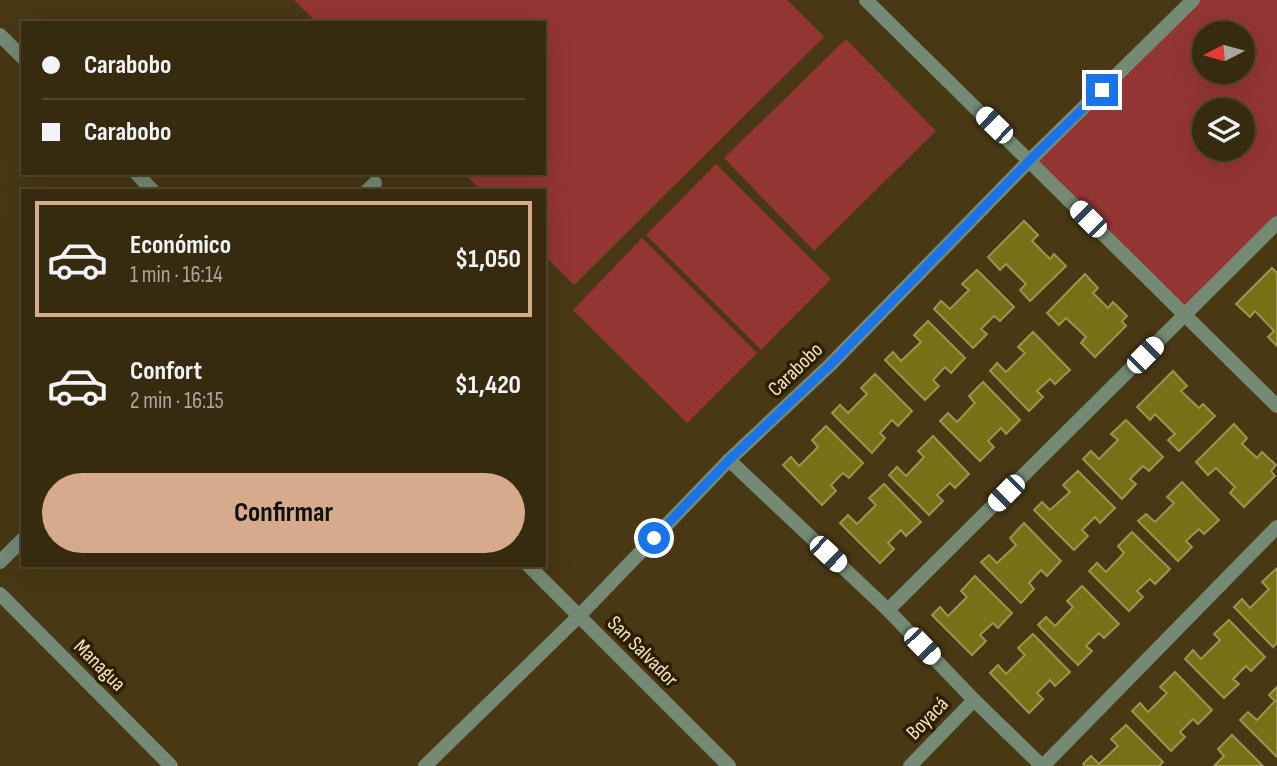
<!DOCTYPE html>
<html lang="es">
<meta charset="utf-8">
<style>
:root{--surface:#362a0f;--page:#3d3218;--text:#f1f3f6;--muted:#aaa79e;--line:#50462f;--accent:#d6ab8b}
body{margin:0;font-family:"Sofia Sans Condensed",sans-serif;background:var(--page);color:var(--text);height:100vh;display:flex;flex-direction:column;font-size:26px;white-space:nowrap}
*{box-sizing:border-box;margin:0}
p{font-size:23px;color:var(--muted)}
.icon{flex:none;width:38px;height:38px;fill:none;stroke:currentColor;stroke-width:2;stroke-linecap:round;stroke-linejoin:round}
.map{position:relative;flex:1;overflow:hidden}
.side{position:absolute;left:21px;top:189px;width:525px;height:378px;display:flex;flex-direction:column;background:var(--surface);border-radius:0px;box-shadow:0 7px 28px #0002,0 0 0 2px var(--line)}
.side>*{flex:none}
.banner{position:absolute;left:21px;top:21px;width:525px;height:154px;border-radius:0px;box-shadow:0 7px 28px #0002,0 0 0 2px var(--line);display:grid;align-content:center;height:154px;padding:0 21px;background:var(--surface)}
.needle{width:46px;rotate:264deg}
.tools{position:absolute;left:1192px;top:21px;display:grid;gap:14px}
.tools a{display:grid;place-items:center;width:63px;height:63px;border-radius:50%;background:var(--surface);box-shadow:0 7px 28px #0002,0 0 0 2px var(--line);font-size:35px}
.end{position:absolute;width:32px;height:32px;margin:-16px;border:9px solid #1a73e8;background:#fff;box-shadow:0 0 0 4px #fff}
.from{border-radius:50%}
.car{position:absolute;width:21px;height:42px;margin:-21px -10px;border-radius:9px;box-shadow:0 0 5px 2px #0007;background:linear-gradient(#fff 24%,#345 0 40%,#fff 0 76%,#345 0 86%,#fff 0)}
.banner b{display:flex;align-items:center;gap:24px;height:66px;font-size:26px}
.banner b+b{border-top:2px solid var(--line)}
.banner i{width:18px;height:18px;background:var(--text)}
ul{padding:12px 0 0;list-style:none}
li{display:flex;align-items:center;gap:21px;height:116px;margin:0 14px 10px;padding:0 7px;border:4px solid transparent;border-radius:0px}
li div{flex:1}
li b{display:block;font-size:26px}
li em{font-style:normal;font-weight:700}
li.current{border-color:var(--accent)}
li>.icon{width:63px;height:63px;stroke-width:1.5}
.primary-button{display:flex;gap:14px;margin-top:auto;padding:14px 21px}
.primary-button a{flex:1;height:80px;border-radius:42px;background:var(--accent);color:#111;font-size:28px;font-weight:700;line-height:80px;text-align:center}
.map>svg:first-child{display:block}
.green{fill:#933533;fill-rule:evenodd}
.building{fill:#777016;stroke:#9b954e;stroke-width:2}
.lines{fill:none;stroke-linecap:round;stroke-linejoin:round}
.street{stroke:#748a74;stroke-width:14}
.route{stroke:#1a73e8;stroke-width:9}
.labels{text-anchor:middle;stroke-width:7;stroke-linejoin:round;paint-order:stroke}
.street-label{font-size:21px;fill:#f5e5c3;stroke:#2c1f03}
</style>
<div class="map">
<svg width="1277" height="766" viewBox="0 0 1277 766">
<rect width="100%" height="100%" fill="#483814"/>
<g class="green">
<polygon points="294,0 787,0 824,37 574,285 544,255 544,191 481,191 464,173 544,173 544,23 317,23"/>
<path d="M 1193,0 L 1277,0 L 1277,223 L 1185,316 L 1030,160 ZM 1204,33 L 1242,33 L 1242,72 L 1204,72 ZM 1204,110 L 1242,110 L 1242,149 L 1204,149 Z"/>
<polygon points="846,39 936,131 814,251 724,158"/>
<polygon points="716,164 831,279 761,350 646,235"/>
<polygon points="642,238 757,353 687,423 573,310"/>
</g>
<g class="building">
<polygon points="1024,221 1038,235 1032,241 1050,259 1054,254 1066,266 1030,301 1020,290 1026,284 1006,264 1000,270 988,257"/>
<polygon points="1272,268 1277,273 1277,346 1268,337 1274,331 1255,311 1250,317 1236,304"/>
<polygon points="977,270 1014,307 1000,321 994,316 981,329 987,334 973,348 934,309 941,301 950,309 969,290 962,284"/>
<polygon points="1085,274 1098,288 1093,293 1108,308 1113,302 1127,316 1122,321 1126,326 1095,357 1081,343 1086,337 1066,318 1059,325 1047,313"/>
<polygon points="928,321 965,358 951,373 945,367 933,380 939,386 925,400 885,360 893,352 901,361 921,342 914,335"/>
<polygon points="1033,332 1070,370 1055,384 1050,379 1037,391 1043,397 1029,411 990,371 997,363 1006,372 1025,353 1018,347"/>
<polygon points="1173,371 1187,386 1181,391 1199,408 1203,404 1215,416 1179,451 1168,440 1175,434 1155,414 1150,420 1137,407"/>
<polygon points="875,374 912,411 898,426 892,420 880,433 885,438 872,453 832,413 840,405 848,413 867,394 861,388"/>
<polygon points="983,382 1020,420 1006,434 1001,428 988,441 994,447 980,461 940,421 948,413 957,422 975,403 969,396"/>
<polygon points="1126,420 1163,457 1149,471 1143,466 1130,479 1136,484 1122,499 1083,459 1091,451 1099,459 1118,440 1111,434"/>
<polygon points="1234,424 1247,438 1242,444 1257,458 1262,452 1276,465 1271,471 1275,476 1244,507 1230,493 1235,487 1216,468 1208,475 1196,462"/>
<polygon points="826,426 863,463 849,478 843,473 831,485 836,491 822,505 783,465 791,457 799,466 818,447 812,440"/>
<polygon points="933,436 969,474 955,488 950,483 937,495 943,501 929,515 889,475 897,467 906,476 924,457 918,451"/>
<polygon points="1078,471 1115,508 1100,523 1095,517 1082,530 1088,536 1074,550 1034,510 1042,502 1050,510 1070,492 1063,485"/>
<polygon points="1182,482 1219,520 1204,534 1199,529 1186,541 1192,547 1178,561 1138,521 1146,514 1155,522 1174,503 1167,497"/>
<polygon points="884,484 921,522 906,536 901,530 888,543 894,549 880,563 840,523 848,515 857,524 876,505 869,498"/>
<polygon points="1024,523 1061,561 1047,576 1041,570 1029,583 1034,589 1021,603 981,562 989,555 997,563 1016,545 1010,538"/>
<polygon points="1132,532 1170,569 1155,584 1150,579 1137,591 1143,597 1129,611 1089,571 1097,563 1106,572 1124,553 1118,546"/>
<polygon points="1277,568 1277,643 1273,647 1234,607 1242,599 1250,608 1269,589 1262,582"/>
<polygon points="975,576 1012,613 998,628 993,623 980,635 986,641 972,655 932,615 940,607 948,616 967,597 961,591"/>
<polygon points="1082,586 1119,624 1104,638 1099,633 1086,646 1092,651 1078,665 1038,625 1046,617 1055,626 1073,607 1067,601"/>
<polygon points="1229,620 1265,657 1251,671 1246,666 1233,679 1239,684 1224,698 1185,659 1193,650 1201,659 1220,640 1214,634"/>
<polygon points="1033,634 1070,672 1055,686 1050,680 1037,693 1043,699 1029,713 990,673 998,665 1006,674 1025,655 1018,648"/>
<polygon points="1175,672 1212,710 1198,724 1193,719 1180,732 1185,737 1171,751 1132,711 1140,703 1148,712 1167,693 1160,687"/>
<polygon points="1277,687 1277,757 1240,720 1248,712 1257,720 1275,701 1269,695"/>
<polygon points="1126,725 1163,762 1159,766 1085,766 1083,764 1091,756 1099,764 1118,746 1111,739"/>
<polygon points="1232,735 1263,766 1214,766 1224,756 1218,749"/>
</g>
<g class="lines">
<g class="street">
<polyline points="866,0 1277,406"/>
<polyline points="0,35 23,58"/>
<polyline points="136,173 153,191"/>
<polyline points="367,191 375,183"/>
<polyline points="729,460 888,610 974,700 1042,766"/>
<polyline points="0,562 23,539"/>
<polyline points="528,565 729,766"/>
<polyline points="0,594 171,766"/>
<polyline points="888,610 1277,223"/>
<polyline points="425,766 579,616 729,460 830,365 1030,160 1193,0"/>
<polyline points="910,766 974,700"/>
<polyline points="1043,766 1277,527"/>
</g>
</g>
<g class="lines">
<polyline class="route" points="654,538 729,460 830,365 1030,160 1102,90"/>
</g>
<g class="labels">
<g class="street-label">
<text transform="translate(795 369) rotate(-44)" y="7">Carabobo</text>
<text transform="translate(643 651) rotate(45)" y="7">San Salvador</text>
<text transform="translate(100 665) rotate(45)" y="7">Managua</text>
<text transform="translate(927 718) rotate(-46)" y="7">Boyacá</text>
</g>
</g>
</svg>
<div class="tools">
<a><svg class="needle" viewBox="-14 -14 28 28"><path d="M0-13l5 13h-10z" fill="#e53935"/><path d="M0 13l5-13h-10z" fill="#aaa79e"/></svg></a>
<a><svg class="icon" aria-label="layers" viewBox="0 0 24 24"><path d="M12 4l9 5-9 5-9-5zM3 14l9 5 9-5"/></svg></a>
</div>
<i class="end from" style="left:654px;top:538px"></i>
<i class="end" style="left:1102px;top:90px"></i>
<i class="car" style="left:994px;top:125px;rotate:314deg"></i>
<i class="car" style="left:1088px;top:219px;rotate:315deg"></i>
<i class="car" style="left:1145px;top:355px;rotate:45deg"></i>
<i class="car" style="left:1006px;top:493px;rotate:225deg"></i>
<i class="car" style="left:828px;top:554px;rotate:133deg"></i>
<i class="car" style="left:922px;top:646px;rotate:136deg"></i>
<div class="banner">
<b><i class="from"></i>Carabobo</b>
<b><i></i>Carabobo</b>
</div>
<section class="side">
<ul>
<li class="current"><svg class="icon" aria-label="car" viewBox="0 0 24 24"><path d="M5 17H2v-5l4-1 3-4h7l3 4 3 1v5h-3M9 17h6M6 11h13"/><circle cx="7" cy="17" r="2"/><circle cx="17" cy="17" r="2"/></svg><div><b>Económico</b><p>1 min · 16:14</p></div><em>$1,050</em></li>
<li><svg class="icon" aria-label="car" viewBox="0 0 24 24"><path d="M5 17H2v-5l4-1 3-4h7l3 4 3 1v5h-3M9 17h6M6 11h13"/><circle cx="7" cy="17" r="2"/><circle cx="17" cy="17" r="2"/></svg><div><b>Confort</b><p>2 min · 16:15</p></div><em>$1,420</em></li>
</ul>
<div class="primary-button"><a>Confirmar</a></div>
</section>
</div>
